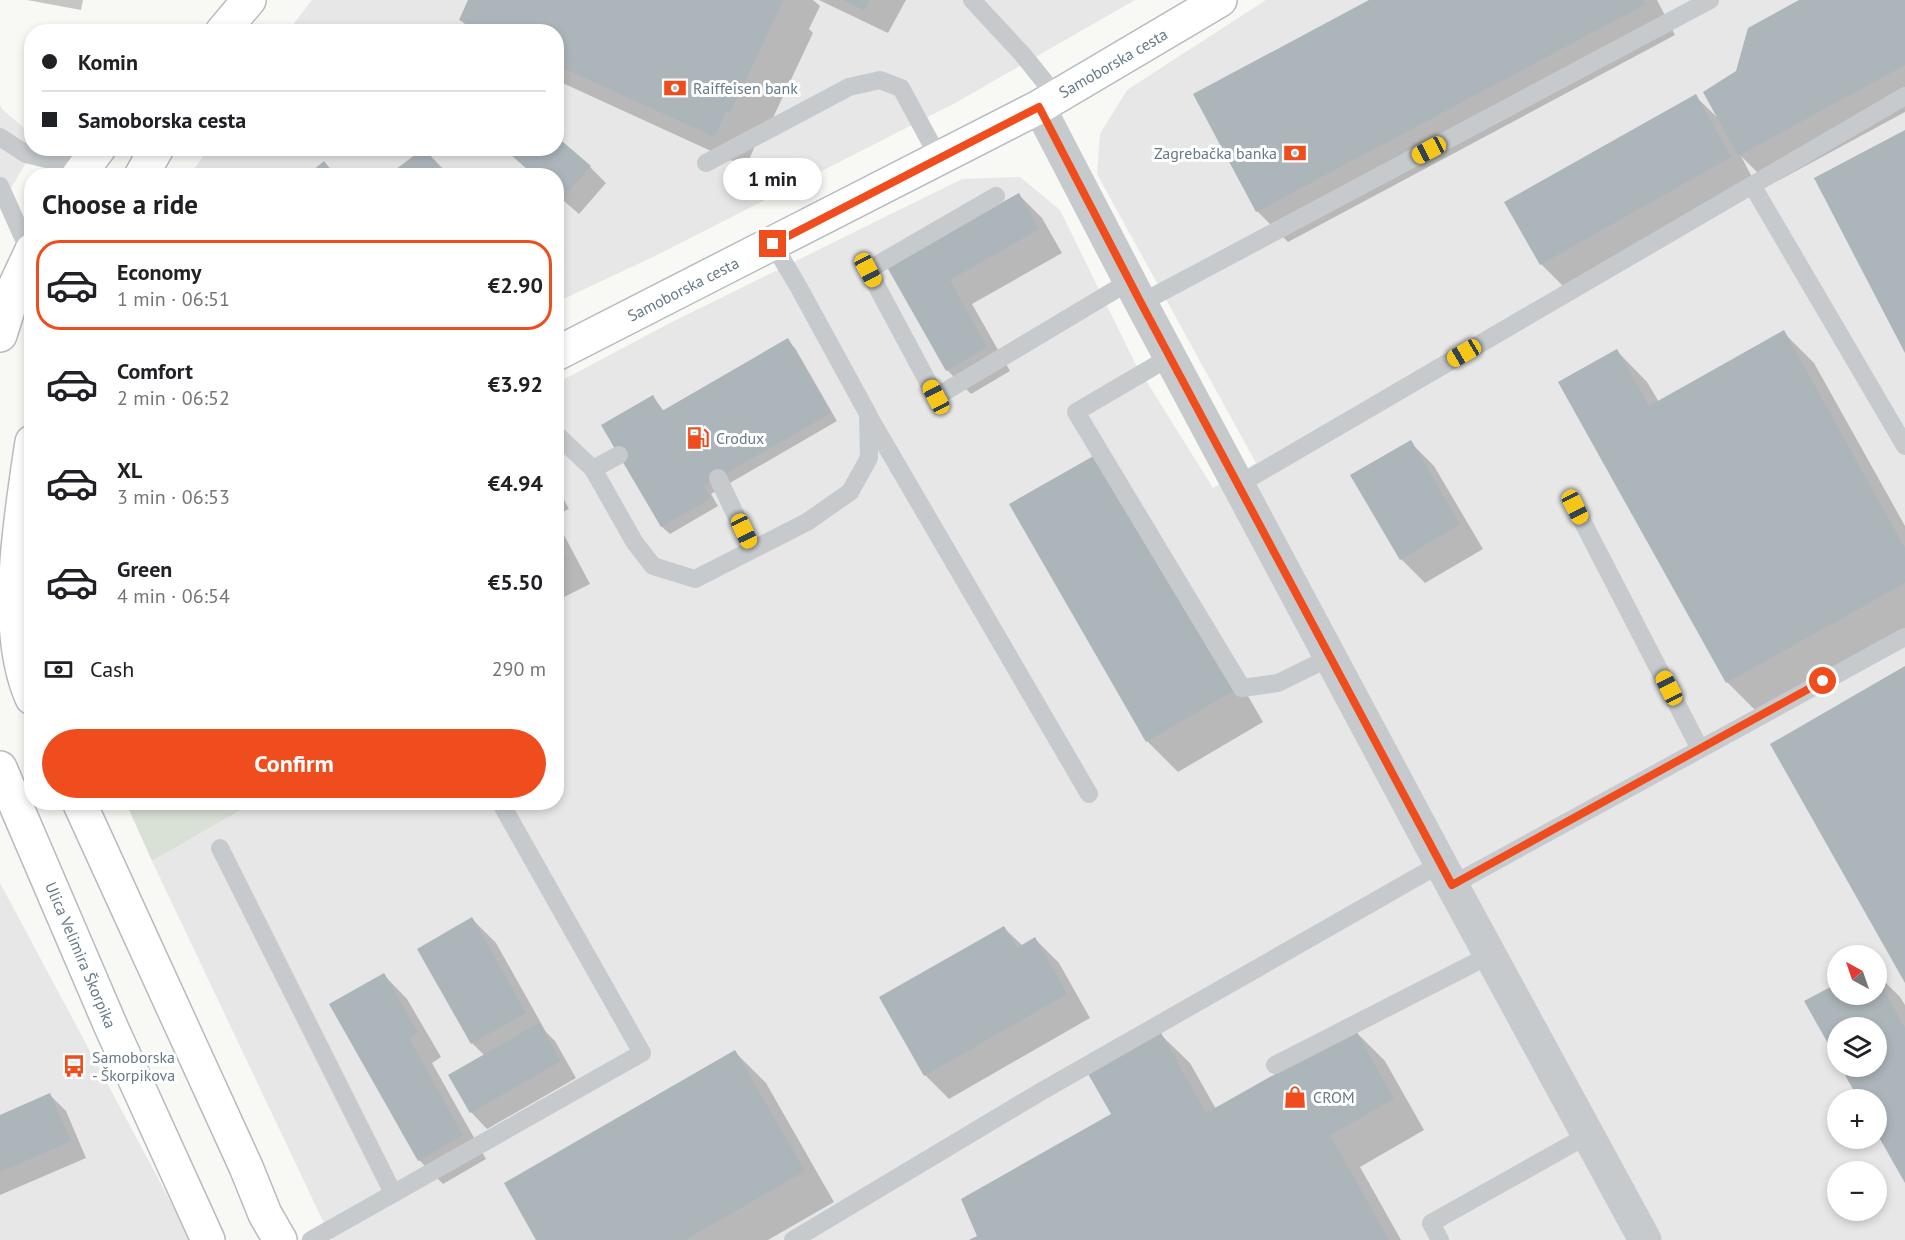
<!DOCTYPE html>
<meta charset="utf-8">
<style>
:root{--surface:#fff;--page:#f6f6f6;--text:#202124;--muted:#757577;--line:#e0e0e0;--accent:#ef4d1e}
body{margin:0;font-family:"PT Sans",sans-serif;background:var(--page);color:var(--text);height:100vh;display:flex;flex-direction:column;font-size:22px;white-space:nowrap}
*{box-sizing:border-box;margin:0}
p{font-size:20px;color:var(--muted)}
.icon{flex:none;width:33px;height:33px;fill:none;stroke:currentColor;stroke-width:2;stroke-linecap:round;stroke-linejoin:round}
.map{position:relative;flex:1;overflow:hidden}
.sheet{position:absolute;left:24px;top:168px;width:540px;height:642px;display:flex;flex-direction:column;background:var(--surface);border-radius:24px;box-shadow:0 3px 9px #0003}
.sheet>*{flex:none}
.top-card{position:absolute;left:24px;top:24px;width:540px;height:132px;border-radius:24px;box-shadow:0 3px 9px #0003;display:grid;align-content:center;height:132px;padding:0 18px;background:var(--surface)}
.needle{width:39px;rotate:320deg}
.buttons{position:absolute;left:1827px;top:945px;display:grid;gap:12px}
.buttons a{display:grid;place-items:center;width:60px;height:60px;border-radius:50%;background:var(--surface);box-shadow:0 3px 9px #0003;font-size:30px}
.end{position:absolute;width:27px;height:27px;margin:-14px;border:8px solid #ef4d1e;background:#fff;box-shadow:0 0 0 3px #fff}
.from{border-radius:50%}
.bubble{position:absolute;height:42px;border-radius:21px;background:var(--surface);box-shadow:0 3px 9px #0003;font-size:20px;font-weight:700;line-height:42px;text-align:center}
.car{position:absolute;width:18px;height:36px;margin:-18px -9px;border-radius:8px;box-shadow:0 0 4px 2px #0007;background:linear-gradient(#f5c518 24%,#345 0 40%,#f5c518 0 76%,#345 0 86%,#f5c518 0)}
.top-card b{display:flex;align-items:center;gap:21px;height:57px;font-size:22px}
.top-card b+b{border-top:2px solid var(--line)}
.top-card i{width:15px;height:15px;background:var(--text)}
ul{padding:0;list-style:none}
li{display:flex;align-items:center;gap:18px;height:90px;margin:0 12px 9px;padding:0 6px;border:3px solid transparent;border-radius:24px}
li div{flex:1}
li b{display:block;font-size:22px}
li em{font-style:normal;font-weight:700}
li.selected{border-color:var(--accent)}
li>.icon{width:54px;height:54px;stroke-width:1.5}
h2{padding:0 18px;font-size:27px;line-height:72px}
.pay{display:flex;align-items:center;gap:15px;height:66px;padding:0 18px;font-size:22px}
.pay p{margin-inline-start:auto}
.cta{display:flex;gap:12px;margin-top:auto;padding:12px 18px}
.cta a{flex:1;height:69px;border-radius:36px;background:var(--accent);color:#fff;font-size:24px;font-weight:700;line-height:69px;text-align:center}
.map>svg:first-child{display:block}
.built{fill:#e6e7e6;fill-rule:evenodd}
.green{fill:#d9e0d6}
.shadow{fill:#0003}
.building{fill:#acb5ba}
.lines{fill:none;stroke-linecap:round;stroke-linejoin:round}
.secondary-casing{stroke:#b5bcc0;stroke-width:36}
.lane{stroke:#c6cacd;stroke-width:18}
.street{stroke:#c6cacd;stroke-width:33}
.secondary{stroke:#fff;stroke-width:33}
.route{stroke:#ef4d1e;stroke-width:8}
.labels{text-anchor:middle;stroke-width:6;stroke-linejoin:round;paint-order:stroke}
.street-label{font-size:16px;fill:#657988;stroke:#fff}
.poi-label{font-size:16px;fill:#657988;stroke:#fff;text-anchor:start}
</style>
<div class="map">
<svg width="1905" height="1240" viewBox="0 0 1905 1240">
<rect width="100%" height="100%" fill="#f8f8f5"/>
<g class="built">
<polygon points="312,0 1135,0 957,102 657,255 557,302 556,176 189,176 208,149 556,148 556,32 288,31"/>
<path d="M 1266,0 L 1905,0 L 1905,1240 L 332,1240 L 152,861 L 253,803 L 556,802 L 557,383 L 668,324 L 962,179 L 1020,177 L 1060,210 L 1135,363 L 1213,488 L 1256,463 L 1097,174 L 1100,134 L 1127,90 ZM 1838,956 L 1876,956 L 1876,994 L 1838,994 ZM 1838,1028 L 1876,1028 L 1876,1066 L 1838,1066 ZM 1838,1100 L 1876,1100 L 1876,1138 L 1838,1138 ZM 1838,1172 L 1876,1172 L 1876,1210 L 1838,1210 Z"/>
<polygon points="0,103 1,108 25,129 31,130 32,148 34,149 0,207"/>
<polygon points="0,883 191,1240 0,1240"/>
</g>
<polygon class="green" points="126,803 253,803 152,861"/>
<g class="shadow">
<polygon points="27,0 83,0 81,10"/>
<polygon points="469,0 813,0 820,6 809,29 813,33 761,143 757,141 746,167 556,80 556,32 472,32 461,20"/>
<polygon points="819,0 906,0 888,33"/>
<polygon points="1373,0 1657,0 1675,35 1288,242 1257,211"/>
<polygon points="1802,0 1905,0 1905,112 1770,185 1741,156 1754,181 1565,288 1541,264 1695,96 1719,119 1737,72"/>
<polygon points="503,148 556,148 590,167 606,183 579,214 556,194 556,176 535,176"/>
<polygon points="425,150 450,176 390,176"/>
<polygon points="1019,195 1042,218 1062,253 972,304 1010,371 971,394 947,370 889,268"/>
<polygon points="1783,332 1814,363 1905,526 1905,631 1758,713 1727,682 1617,351 1647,382 1659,402"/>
<polygon points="787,340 795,348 837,421 711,494 718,506 670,534 662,527 603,426 653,397 664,411"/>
<polygon points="1410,442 1434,466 1483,549 1425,583 1401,559"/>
<polygon points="556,485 569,509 556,515"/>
<polygon points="1127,487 1263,722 1178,772 1147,741"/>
<polygon points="556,520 590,584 556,601"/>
<polygon points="472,919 496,943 546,1032 555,1041 576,1078 487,1129 471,1112 485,1056 472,1043"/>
<polygon points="1004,928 1023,946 1035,939 1059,963 1090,1018 949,1099 925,1075"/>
<polygon points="1876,973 1900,997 1905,1005 1905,1180 1876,1066 1876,1028 1838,994 1876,994"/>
<polygon points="384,975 407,999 441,1057 432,1063 486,1159 443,1184 419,1160"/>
<polygon points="1355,1031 1385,1061 1424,1130 1360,1167 1401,1240 972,1240 979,1236 1113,1115 1159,1033 1190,1063 1216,1109"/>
<polygon points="735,1052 766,1083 834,1202 768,1240 538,1240"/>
<polygon points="50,1095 66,1111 86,1158 0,1195 0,1117"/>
</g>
<g class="building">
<polygon points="468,0 781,0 783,1 730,113 726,111 715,137 556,65 556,32 484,32 459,20"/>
<polygon points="843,0 870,0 864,10"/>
<polygon points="1369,0 1643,0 1646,4 1256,212 1193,94"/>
<polygon points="1799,0 1905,0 1905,65 1738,156 1703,92 1736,71 1748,28"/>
<polygon points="1696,94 1731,157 1540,265 1504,202"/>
<polygon points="1905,130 1905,353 1814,178"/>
<polygon points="556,136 591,166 562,199 556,194 556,176 535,176 504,148 556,148"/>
<polygon points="424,148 446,176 387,176"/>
<polygon points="324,161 336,176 306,176"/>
<polygon points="1019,193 1039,229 950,280 987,347 946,371 887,267"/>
<polygon points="1784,330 1905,548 1905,583 1726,683 1558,382 1617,349 1649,406"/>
<polygon points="788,338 831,413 704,486 711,498 661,527 601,425 653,395 662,411"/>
<polygon points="1411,440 1460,524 1400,560 1350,475"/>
<polygon points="1097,454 1233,691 1146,742 1009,504"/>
<polygon points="556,539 567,560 556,565"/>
<polygon points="1905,666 1905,983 1770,744"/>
<polygon points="472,917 526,1013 471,1044 417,949"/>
<polygon points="1004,926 1017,948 1035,937 1067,994 924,1076 879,997"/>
<polygon points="384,973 418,1033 409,1038 463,1135 418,1161 329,1004"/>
<polygon points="1876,976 1905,1028 1905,1183 1876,1132 1876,1100 1859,1100 1840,1066 1876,1066 1876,1028 1838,1028 1838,1061 1804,1001 1838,983 1838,994 1876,994"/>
<polygon points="539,1023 561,1061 470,1113 448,1075"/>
<polygon points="1355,1029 1394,1099 1330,1135 1389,1240 969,1240 977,1236 961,1199 1111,1114 1087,1072 1160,1031 1206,1113"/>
<polygon points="735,1050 805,1171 685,1240 536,1240 504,1183"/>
<polygon points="50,1093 71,1141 0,1172 0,1115"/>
</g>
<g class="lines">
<g class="secondary-casing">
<g id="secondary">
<polyline points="222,32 249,0"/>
<polyline points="78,176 99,148"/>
<polyline points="141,176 157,148"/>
<polyline points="0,335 16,284 32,250"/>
<polyline points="556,354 1039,107 1220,0"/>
<path d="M 32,442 C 21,516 1,629 32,698"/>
<polyline points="0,768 112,1029 208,1240"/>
<polyline points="79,802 246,1167 265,1214 280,1240"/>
</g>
</g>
<g class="lane">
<polyline points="972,0 1023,55 1056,96"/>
<polyline points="0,137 26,154 83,168"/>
<polyline points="706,163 849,87 880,80 901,88 939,158"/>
<polyline points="1752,185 1905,446"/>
<polyline points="0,186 30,253"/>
<polyline points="996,196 868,270 936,397 1130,281"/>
<polyline points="1141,303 1710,0"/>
<polyline points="1170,357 1076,412 1242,688 1278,683 1331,657"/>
<polyline points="868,415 1089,794"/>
<polyline points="556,434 593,469 635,543 653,566 695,579 807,522 850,492 869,458 868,414 798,286 773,244"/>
<polyline points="593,469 619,455"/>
<polyline points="718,478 752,549"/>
<polyline points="1238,485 1905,96"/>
<polyline points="1575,507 1700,749"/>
<polyline points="220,848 393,1193"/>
<polyline points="1452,885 1905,637"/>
<polyline points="1275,1065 1490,955"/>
<polyline points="311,1240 642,1053 500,802"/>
<polyline points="793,1240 1042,1091 1440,864"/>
<polyline points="1440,1240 1431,1223 1588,1135"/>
</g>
<polyline class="street" points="1039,107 1141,303 1452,885 1645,1240"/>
<use href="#secondary" class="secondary"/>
</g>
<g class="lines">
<polyline class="route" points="773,244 1039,107 1141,303 1452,885 1823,681"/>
</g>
<defs>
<g id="bank-bare" transform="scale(1.8)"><path d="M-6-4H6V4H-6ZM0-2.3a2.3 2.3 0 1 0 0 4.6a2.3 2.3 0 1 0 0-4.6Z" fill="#ef4d1e" stroke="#fff" stroke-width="2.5" paint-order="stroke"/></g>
<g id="fuel-bare" transform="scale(1.8)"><path d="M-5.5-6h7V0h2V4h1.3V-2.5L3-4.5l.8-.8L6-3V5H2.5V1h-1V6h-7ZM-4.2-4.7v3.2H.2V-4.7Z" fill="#ef4d1e" stroke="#fff" stroke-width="2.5" paint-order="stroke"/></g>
<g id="bus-bare" transform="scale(1.8)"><path d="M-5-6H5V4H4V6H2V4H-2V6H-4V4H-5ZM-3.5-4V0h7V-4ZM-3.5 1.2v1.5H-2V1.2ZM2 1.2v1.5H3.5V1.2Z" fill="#ef4d1e" stroke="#fff" stroke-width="2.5" paint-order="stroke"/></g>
<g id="shop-bare" transform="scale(1.8)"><path d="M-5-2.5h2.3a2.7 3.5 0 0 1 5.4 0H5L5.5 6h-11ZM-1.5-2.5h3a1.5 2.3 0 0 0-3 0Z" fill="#ef4d1e" stroke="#fff" stroke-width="2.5" paint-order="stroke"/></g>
</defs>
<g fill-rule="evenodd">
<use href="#bank-bare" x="675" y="88"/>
<use href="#bank-bare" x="1295" y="153"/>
<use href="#fuel-bare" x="698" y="438"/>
<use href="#bus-bare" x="74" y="1066"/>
<use href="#shop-bare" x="1295" y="1097"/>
</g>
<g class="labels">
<g class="street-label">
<text transform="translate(1113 63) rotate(-30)" y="6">Samoborska cesta</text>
<text transform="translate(683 289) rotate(-27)" y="6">Samoborska cesta</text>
<text transform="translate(81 955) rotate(67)" y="6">Ulica Velimira Škorpika</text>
</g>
<g class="poi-label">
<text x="693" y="94">Raiffeisen bank</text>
<text x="1277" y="159" text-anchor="end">Zagrebačka banka</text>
<text x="716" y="444">Crodux</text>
<text x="92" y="1063">Samoborska<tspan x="92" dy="18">- Škorpikova</tspan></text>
<text x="1313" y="1103">CROM</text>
</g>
</g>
</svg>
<div class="buttons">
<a><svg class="needle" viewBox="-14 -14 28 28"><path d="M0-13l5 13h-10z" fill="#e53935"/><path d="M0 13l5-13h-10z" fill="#757577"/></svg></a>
<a><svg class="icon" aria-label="layers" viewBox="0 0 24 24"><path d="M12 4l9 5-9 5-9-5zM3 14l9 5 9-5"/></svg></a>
<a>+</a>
<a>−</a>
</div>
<i class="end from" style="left:1823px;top:681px"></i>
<i class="end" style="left:773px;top:244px"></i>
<div class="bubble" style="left:723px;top:158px;width:99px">1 min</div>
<i class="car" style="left:1429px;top:150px;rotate:242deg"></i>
<i class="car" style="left:868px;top:270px;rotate:152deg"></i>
<i class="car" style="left:1464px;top:353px;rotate:240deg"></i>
<i class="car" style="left:936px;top:397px;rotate:332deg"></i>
<i class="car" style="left:1575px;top:507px;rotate:153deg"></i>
<i class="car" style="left:744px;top:531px;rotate:155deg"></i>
<i class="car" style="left:1669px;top:688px;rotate:333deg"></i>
<div class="top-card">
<b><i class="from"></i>Komin</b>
<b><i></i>Samoborska cesta</b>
</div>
<section class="sheet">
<h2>Choose a ride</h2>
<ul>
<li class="selected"><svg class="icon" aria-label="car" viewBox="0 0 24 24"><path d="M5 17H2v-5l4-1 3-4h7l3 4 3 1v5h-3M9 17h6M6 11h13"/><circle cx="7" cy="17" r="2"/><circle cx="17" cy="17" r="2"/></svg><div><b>Economy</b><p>1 min · 06:51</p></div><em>€2.90</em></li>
<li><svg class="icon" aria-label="car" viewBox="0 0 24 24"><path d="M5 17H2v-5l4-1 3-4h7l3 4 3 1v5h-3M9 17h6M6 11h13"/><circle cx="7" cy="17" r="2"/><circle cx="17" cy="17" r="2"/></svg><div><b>Comfort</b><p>2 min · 06:52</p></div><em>€3.92</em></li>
<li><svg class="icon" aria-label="car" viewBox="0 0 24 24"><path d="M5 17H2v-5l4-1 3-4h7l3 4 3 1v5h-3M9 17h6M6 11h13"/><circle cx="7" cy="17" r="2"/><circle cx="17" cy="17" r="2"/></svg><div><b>XL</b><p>3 min · 06:53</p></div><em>€4.94</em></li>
<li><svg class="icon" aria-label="car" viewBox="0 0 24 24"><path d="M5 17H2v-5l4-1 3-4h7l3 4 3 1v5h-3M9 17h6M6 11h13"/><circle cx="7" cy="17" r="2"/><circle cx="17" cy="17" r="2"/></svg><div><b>Green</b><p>4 min · 06:54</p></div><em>€5.50</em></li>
</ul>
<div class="pay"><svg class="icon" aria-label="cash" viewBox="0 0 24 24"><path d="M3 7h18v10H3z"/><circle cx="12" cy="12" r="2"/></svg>Cash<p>290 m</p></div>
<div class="cta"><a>Confirm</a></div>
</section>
</div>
